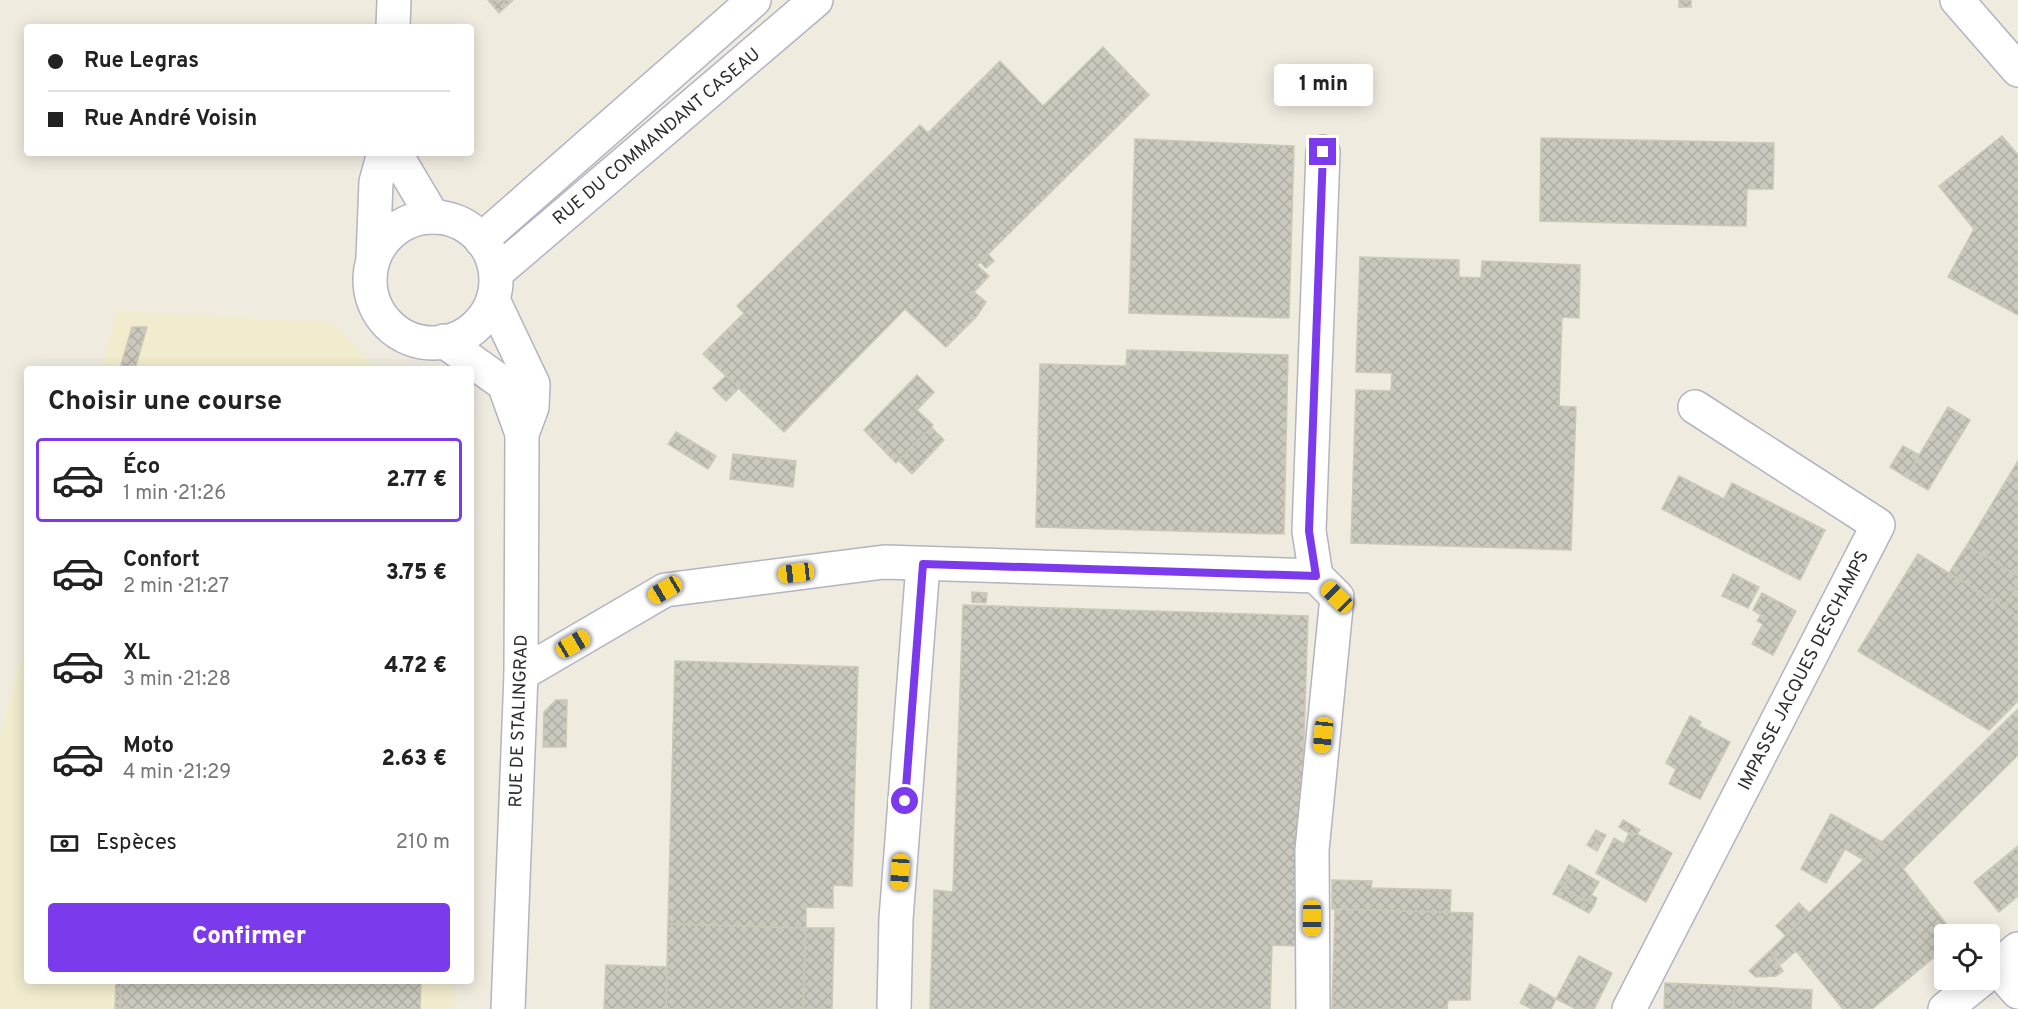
<!DOCTYPE html>
<html lang="fr">
<meta charset="utf-8">
<style>
:root{--surface:#fff;--page:#f2f2f2;--text:#222;--muted:#767676;--line:#e0e0e0;--accent:#7c3aed}
body{margin:0;font-family:Overpass,sans-serif;background:var(--page);color:var(--text);height:100vh;display:flex;flex-direction:column;font-size:22px;white-space:nowrap}
*{box-sizing:border-box;margin:0}
p{font-size:20px;color:var(--muted)}
.icon{flex:none;width:33px;height:33px;fill:none;stroke:currentColor;stroke-width:2;stroke-linecap:round;stroke-linejoin:round}
.map{position:relative;flex:1;overflow:hidden}
.details{position:absolute;left:24px;top:366px;width:450px;height:618px;display:flex;flex-direction:column;background:var(--surface);border-radius:6px;box-shadow:0 3px 15px #0003}
.details>*{flex:none}
.hud{position:absolute;left:24px;top:24px;width:450px;height:132px;border-radius:6px;box-shadow:0 3px 15px #0003;display:grid;align-content:center;height:132px;padding:0 24px;background:var(--surface)}
.fabs{position:absolute;left:1934px;top:924px;display:grid;gap:12px}
.fabs a{display:grid;place-items:center;width:66px;height:66px;border-radius:6px;background:var(--surface);box-shadow:0 3px 15px #0003;font-size:30px}
.end{position:absolute;width:27px;height:27px;margin:-14px;border:8px solid #7c3aed;background:#fff;box-shadow:0 0 0 3px #fff}
.from{border-radius:50%}
.bubble{position:absolute;height:42px;border-radius:6px;background:var(--surface);box-shadow:0 3px 15px #0003;font-size:20px;font-weight:800;line-height:42px;text-align:center}
.car{position:absolute;width:18px;height:36px;margin:-18px -9px;border-radius:8px;box-shadow:0 0 4px 2px #0007;background:linear-gradient(#f5c518 24%,#345 0 40%,#f5c518 0 76%,#345 0 86%,#f5c518 0)}
.hud b{display:flex;align-items:center;gap:21px;height:57px;font-size:22px}
.hud b+b{border-top:2px solid var(--line)}
.hud i{width:15px;height:15px;background:var(--text)}
ul{padding:0;list-style:none}
li{display:flex;align-items:center;gap:18px;height:84px;margin:0 12px 9px;padding:0 12px;border:3px solid transparent;border-radius:6px}
li div{flex:1}
li b{display:block;font-size:22px}
li em{font-style:normal;font-weight:800}
li.active{border-color:var(--accent)}
li>.icon{width:54px;height:54px;stroke-width:1.5}
h2{padding:0 24px;font-size:27px;line-height:72px}
.pay{display:flex;align-items:center;gap:15px;height:66px;padding:0 24px;font-size:22px}
.pay p{margin-inline-start:auto}
.primary-button{display:flex;gap:12px;margin-top:auto;padding:12px 24px}
.primary-button a{flex:1;height:69px;border-radius:6px;background:var(--accent);color:#fff;font-size:24px;font-weight:800;line-height:69px;text-align:center}
.map>svg:first-child{display:block}
.education{fill:#f2ecce}
.building{fill:url(#building-cross-hatch);stroke:#ccc8b8;stroke-width:1.5}
.lines{fill:none;stroke-linecap:round;stroke-linejoin:round}
.minor-casing{stroke:#b3b3c2;stroke-width:36}
.minor{stroke:#fff;stroke-width:33}
.route{stroke:#7c3aed;stroke-width:8}
.labels{text-anchor:middle;stroke-width:5;stroke-linejoin:round;paint-order:stroke}
.street-label{font-size:18px;fill:#2d2d2d;stroke:#fff}
</style>
<div class="map">
<svg width="2018" height="1009" viewBox="0 0 2018 1009">
<defs>
<pattern id="building-cross-hatch" width="8" height="8" patternUnits="userSpaceOnUse" patternTransform="scale(1.5)"><rect width="8" height="8" fill="#cbc9bd"/><path d="M0 0l8 8M0 8l8-8" fill="none" stroke="#afada3"/></pattern>
</defs>
<rect width="100%" height="100%" fill="#f0ebdf"/>
<g class="education">
<polygon points="117,311 333,323 375,369 101,369"/>
<polygon points="471,416 475,419 471,533"/>
<polygon points="27,637 27,981 454,981 453,1009 0,1009 0,735"/>
</g>
<g class="building">
<polygon points="488,0 513,0 499,13"/>
<rect x="1679" y="0" width="12" height="7"/>
<polygon points="1103,47 1149,95 977,265 989,276 974,292 986,302 977,316 946,347 905,309 784,432 703,354 744,313 737,306 920,125 928,133 1000,61 1043,106"/>
<polygon points="2002,136 2018,155 2018,315 1948,277 1974,229 1939,186"/>
<polygon points="1541,138 1774,143 1773,189 1747,189 1746,226 1540,221"/>
<polygon points="1135,139 1294,146 1289,318 1129,313"/>
<polygon points="988,254 994,261 986,268 980,262"/>
<polygon points="1360,257 1459,260 1459,277 1481,278 1482,261 1580,265 1579,318 1562,317 1559,406 1576,407 1571,550 1351,543 1356,390 1391,391 1392,373 1356,372"/>
<polygon points="132,327 147,327 135,369 121,365"/>
<polygon points="1127,350 1288,355 1284,534 1036,527 1040,364 1126,366"/>
<polygon points="917,375 934,392 917,410 933,425 896,463 864,430"/>
<polygon points="726,376 739,388 726,401 713,388"/>
<polygon points="1948,407 1970,420 1928,490 1906,477"/>
<polygon points="931,427 944,440 912,474 898,460"/>
<polygon points="676,432 716,456 708,469 668,444"/>
<polygon points="1903,446 1919,455 1906,477 1890,467"/>
<polygon points="733,454 796,461 793,487 730,479"/>
<polygon points="2018,461 2018,576 1967,545"/>
<polygon points="1679,476 1724,499 1732,483 1825,530 1800,580 1662,509"/>
<polygon points="1967,545 2018,576 2018,584 2004,608 1949,573"/>
<polygon points="1918,554 2018,616 2018,701 1989,730 1858,651"/>
<polygon points="1733,574 1759,587 1748,608 1722,596"/>
<polygon points="2018,584 2018,616 2004,608"/>
<polygon points="972,592 987,593 986,603 972,602"/>
<polygon points="1762,593 1796,611 1773,655 1752,644 1763,624 1757,621 1761,615 1753,610"/>
<polygon points="963,605 1308,616 1297,946 1272,945 1270,1009 930,1009 934,890 953,892"/>
<polygon points="675,661 858,667 852,886 833,885 833,908 806,907 806,928 668,924"/>
<polygon points="556,700 567,700 566,747 543,747 544,712"/>
<polygon points="2018,709 2018,755 1903,869 1954,934 1944,934 1944,949 1872,1009 1843,1009 1796,951 1781,964 1770,951"/>
<polygon points="1690,716 1701,722 1699,726 1730,742 1700,799 1669,784 1676,769 1666,763"/>
<polygon points="1831,814 1882,842 1864,860 1845,849 1826,883 1801,869"/>
<polygon points="1623,820 1640,830 1637,834 1672,853 1646,902 1596,873 1614,838 1624,844 1629,833 1619,827"/>
<polygon points="1596,830 1601,833 1592,848 1587,845"/>
<polygon points="1601,833 1606,835 1597,851 1592,848"/>
<polygon points="2018,846 2018,896 1999,912 1974,882"/>
<polygon points="1569,865 1576,869 1556,895 1553,894"/>
<polygon points="1576,869 1599,882 1591,895 1597,898 1594,905 1562,888"/>
<polygon points="1332,880 1372,881 1371,888 1451,890 1450,913 1332,909"/>
<polygon points="1562,888 1594,905 1589,913 1556,895"/>
<polygon points="1799,903 1809,913 1786,936 1776,926"/>
<polygon points="1335,909 1473,913 1470,1000 1448,1000 1447,1009 1332,1009"/>
<polygon points="668,924 806,928 803,1009 666,1009"/>
<polygon points="806,928 834,928 832,1009 803,1009"/>
<polygon points="1770,951 1783,971 1776,976 1756,977 1749,971"/>
<polygon points="1579,956 1612,973 1594,1009 1576,1009 1556,999"/>
<polygon points="606,965 667,967 666,1009 604,1009"/>
<polygon points="116,981 121,981 120,1009 115,1009"/>
<polygon points="121,981 421,981 420,1009 120,1009"/>
<polygon points="1665,983 1735,986 1733,1009 1664,1009"/>
<polygon points="1530,984 1556,999 1551,1009 1532,1009 1520,1003"/>
<polygon points="1735,986 1812,990 1811,1009 1733,1009"/>
</g>
<g class="lines">
<g class="minor-casing">
<g id="minor">
<polyline points="1957,0 2018,70"/>
<polyline points="393,27 394,0"/>
<polyline points="395,153 433,217"/>
<circle cx="433" cy="280" r="63"/>
<polyline points="481,240 754,0"/>
<polyline points="373,259 376,182 384,153"/>
<polyline points="496,273 816,0"/>
<polyline points="493,300 533,384 532,407 522,434 521,674 508,1009"/>
<polyline points="444,341 504,384 522,434"/>
<polyline points="521,674 665,590 884,562 1316,576"/>
<polyline points="1996,967 2018,992"/>
<polyline points="1989,973 2018,949"/>
<polyline points="894,1009 896,919 923,564"/>
<polyline points="1313,1009 1312,850 1337,597 1316,576 1309,531 1323,152"/>
<polyline points="1629,1009 1878,525 1695,407"/>
<polyline points="1945,1009 1981,980"/>
</g>
</g>
<use href="#minor" class="minor"/>
</g>
<g class="lines">
<polyline class="route" points="905,801 923,564 1316,576 1309,531 1323,152"/>
</g>
<g class="labels">
<g class="street-label">
<text transform="translate(656 136) rotate(-40)" y="6">RUE DU COMMANDANT CASEAU</text>
<text transform="translate(1803 670) rotate(-63)" y="6">IMPASSE JACQUES DESCHAMPS</text>
<text transform="translate(518 721) rotate(-88)" y="6">RUE DE STALINGRAD</text>
</g>
</g>
</svg>
<div class="fabs">
<a><svg class="icon" aria-label="locate" viewBox="0 0 24 24"><circle cx="12" cy="12" r="6"/><path d="M12 2v4M12 18v4M2 12h4M18 12h4"/></svg></a>
</div>
<i class="end from" style="left:905px;top:801px"></i>
<i class="end" style="left:1323px;top:152px"></i>
<div class="bubble" style="left:1274px;top:64px;width:99px">1 min</div>
<i class="car" style="left:796px;top:573px;rotate:263deg"></i>
<i class="car" style="left:665px;top:590px;rotate:240deg"></i>
<i class="car" style="left:1337px;top:597px;rotate:315deg"></i>
<i class="car" style="left:573px;top:644px;rotate:60deg"></i>
<i class="car" style="left:1323px;top:735px;rotate:186deg"></i>
<i class="car" style="left:900px;top:872px;rotate:184deg"></i>
<i class="car" style="left:1312px;top:918px;rotate:180deg"></i>
<div class="hud">
<b><i class="from"></i>Rue Legras</b>
<b><i></i>Rue André Voisin</b>
</div>
<section class="details">
<h2>Choisir une course</h2>
<ul>
<li class="active"><svg class="icon" aria-label="car" viewBox="0 0 24 24"><path d="M5 17H2v-5l4-1 3-4h7l3 4 3 1v5h-3M9 17h6M6 11h13"/><circle cx="7" cy="17" r="2"/><circle cx="17" cy="17" r="2"/></svg><div><b>Éco</b><p>1 min · 21:26</p></div><em>2.77 €</em></li>
<li><svg class="icon" aria-label="car" viewBox="0 0 24 24"><path d="M5 17H2v-5l4-1 3-4h7l3 4 3 1v5h-3M9 17h6M6 11h13"/><circle cx="7" cy="17" r="2"/><circle cx="17" cy="17" r="2"/></svg><div><b>Confort</b><p>2 min · 21:27</p></div><em>3.75 €</em></li>
<li><svg class="icon" aria-label="car" viewBox="0 0 24 24"><path d="M5 17H2v-5l4-1 3-4h7l3 4 3 1v5h-3M9 17h6M6 11h13"/><circle cx="7" cy="17" r="2"/><circle cx="17" cy="17" r="2"/></svg><div><b>XL</b><p>3 min · 21:28</p></div><em>4.72 €</em></li>
<li><svg class="icon" aria-label="car" viewBox="0 0 24 24"><path d="M5 17H2v-5l4-1 3-4h7l3 4 3 1v5h-3M9 17h6M6 11h13"/><circle cx="7" cy="17" r="2"/><circle cx="17" cy="17" r="2"/></svg><div><b>Moto</b><p>4 min · 21:29</p></div><em>2.63 €</em></li>
</ul>
<div class="pay"><svg class="icon" aria-label="cash" viewBox="0 0 24 24"><path d="M3 7h18v10H3z"/><circle cx="12" cy="12" r="2"/></svg>Espèces<p>210 m</p></div>
<div class="primary-button"><a>Confirmer</a></div>
</section>
</div>
